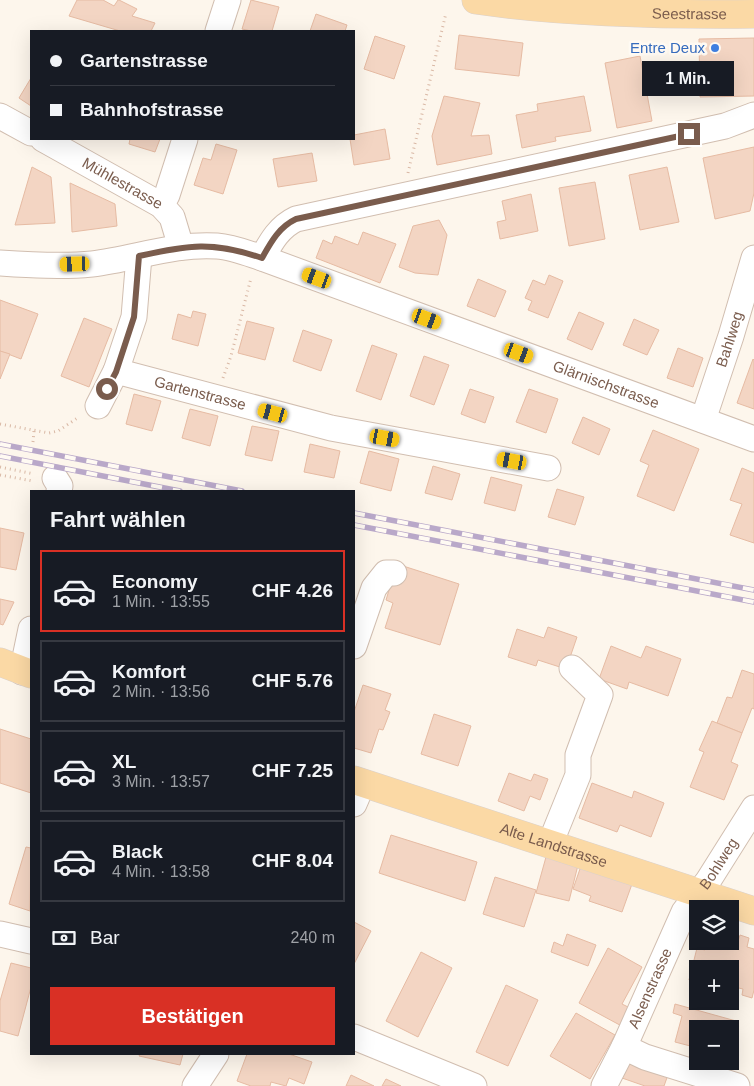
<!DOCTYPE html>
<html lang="de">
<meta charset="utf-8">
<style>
:root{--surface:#171b24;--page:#242831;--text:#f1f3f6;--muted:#9ea1a6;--line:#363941;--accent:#d93025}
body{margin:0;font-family:Arial,sans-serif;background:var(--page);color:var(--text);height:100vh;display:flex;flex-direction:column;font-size:19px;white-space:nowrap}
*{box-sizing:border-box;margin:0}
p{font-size:16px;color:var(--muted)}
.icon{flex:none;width:28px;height:28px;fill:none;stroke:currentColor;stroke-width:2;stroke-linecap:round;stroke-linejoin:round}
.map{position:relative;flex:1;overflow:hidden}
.side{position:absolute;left:30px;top:490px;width:325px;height:565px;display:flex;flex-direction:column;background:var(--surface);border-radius:0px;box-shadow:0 5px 20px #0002}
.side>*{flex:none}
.top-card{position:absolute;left:30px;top:30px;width:325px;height:110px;border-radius:0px;box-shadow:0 5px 20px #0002;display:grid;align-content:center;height:110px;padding:0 20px;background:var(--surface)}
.controls{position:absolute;left:689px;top:900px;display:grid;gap:10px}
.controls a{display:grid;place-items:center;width:50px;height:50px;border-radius:0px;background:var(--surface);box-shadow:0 5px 20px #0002;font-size:25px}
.end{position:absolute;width:22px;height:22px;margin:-11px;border:6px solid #7a5c4d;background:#fff;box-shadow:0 0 0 2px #fff}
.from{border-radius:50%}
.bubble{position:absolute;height:35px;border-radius:0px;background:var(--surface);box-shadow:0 5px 20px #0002;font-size:16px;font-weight:700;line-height:35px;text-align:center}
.car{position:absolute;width:15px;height:30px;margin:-15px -8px;border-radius:6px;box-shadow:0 0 4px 1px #0007;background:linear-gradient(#f5c518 24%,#345 0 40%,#f5c518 0 76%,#345 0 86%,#f5c518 0)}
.top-card b{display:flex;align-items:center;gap:18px;height:48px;font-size:19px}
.top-card b+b{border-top:1px solid var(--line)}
.top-card i{width:12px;height:12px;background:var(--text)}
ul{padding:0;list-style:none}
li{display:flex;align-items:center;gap:15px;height:82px;margin:0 10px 8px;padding:0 10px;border:2px solid var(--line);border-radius:0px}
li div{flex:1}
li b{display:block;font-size:19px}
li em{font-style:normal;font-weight:700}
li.on{border-color:var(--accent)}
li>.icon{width:45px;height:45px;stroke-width:1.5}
h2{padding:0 20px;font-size:22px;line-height:60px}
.pay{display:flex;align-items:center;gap:12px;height:55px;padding:0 20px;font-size:19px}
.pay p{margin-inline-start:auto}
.primary-button{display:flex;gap:10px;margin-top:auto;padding:10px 20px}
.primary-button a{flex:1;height:58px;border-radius:0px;background:var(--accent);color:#fff;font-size:20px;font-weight:700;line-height:58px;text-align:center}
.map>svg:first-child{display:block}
.building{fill:#f3d5c3;stroke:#e6bba3}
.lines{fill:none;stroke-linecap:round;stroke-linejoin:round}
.minor-casing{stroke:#d1beb0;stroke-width:27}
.major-casing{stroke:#dad1cd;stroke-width:29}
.path{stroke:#d9b8a5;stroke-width:3;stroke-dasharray:1 4;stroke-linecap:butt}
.minor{stroke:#fff;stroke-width:25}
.major{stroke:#fbd9a5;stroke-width:28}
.rail-casing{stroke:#b9a8c9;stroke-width:5.5}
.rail{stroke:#fffaf3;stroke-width:4;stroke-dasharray:11;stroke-linecap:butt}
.route{stroke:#7a5c4d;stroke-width:6}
.shop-dot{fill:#3f7fe0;stroke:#fffaf3;stroke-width:2}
.labels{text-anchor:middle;stroke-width:5;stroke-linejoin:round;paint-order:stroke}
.street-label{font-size:15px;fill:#7a5c4d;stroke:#fffaf3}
.shop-label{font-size:15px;fill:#366cbe;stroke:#fffaf3;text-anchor:end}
</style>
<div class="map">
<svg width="754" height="1086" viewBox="0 0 754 1086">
<rect width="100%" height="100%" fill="#fdf6ec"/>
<g class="building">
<polygon points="77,0 103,0 114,6 118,0 119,0 137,9 132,16 155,23 151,31 120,31 69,16"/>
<polygon points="251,0 279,7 272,31 251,31 242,29"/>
<polygon points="316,14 347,25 345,31 310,31"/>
<polygon points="459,35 523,43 519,76 455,69"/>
<polygon points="375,36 405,46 394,79 364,69"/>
<polygon points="754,38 754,96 700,97 699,39"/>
<polygon points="640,56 652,121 617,128 605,63"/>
<polygon points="31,78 31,106 19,98"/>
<polygon points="444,96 480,103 471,136 489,135 492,154 437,165 432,136"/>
<polygon points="584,96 591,131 555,137 556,141 522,148 516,115 538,111 537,104"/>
<polygon points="385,129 390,159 354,165 350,139 354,139 354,135"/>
<polygon points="130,139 160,139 155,152 129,144"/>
<polygon points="216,144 237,150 223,194 194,185 203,158 211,160"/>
<polygon points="754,147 754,193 750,211 715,219 703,158"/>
<polygon points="312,153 317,181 278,187 273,159"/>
<polygon points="32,167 51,177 55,223 15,225"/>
<polygon points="667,167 679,222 640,230 629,175"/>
<polygon points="595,182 605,239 569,246 559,188"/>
<polygon points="70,183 115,204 117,226 72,232"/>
<polygon points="531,194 538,231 500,239 497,222 506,220 502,201"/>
<polygon points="439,220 447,235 438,275 415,273 399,267 413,226"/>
<polygon points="363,232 396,244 380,283 316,258 323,240 332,244 335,236 358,245"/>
<polygon points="549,275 563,281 548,318 528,310 532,301 525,298 533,280 545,285"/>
<polygon points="478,279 506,291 495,317 467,306"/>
<polygon points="0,300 38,314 21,359 0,351"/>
<polygon points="193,311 206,314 198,346 172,339 178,314 191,318"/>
<polygon points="579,312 604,323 592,350 567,339"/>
<polygon points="84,318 112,329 89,387 61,376"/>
<polygon points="634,319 659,330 647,355 623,345"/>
<polygon points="247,321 274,328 265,360 238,353"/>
<polygon points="303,330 332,340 321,371 293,361"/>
<polygon points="372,345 397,354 381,400 356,391"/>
<polygon points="678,348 703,358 693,387 667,378"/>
<polygon points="0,351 10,354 0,379"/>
<polygon points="424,356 449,365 434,405 410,396"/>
<polygon points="753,359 754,360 754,409 737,403"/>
<polygon points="470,389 494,397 485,423 461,414"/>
<polygon points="529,389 558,399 546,433 516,422"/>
<polygon points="134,394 161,401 152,431 126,424"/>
<polygon points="190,409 218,416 210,446 182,438"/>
<polygon points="583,417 610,429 599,455 572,443"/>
<polygon points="252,426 279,431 272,461 245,455"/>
<polygon points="653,430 699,449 674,511 637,496 649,465 640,461"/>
<polygon points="310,444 340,451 334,478 304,472"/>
<polygon points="369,451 399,459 391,491 360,483"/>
<polygon points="433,466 460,474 452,500 425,493"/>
<polygon points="742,468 754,473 754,543 730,535 742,504 730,500"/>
<polygon points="491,477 522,485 515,511 484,503"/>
<polygon points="557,489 584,497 575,525 548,517"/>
<polygon points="0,528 24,533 16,570 0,567"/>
<polygon points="397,564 459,584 440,645 385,628 393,603 386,600"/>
<polygon points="0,599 14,602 3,625 0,624"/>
<polygon points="548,627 577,637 566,669 538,660 536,666 508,657 517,629 544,638"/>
<polygon points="611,646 641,658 646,646 681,659 668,696 629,682 627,689 599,679"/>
<polygon points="742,670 754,674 754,709 752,708 742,733 717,723 727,697 732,698"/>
<polygon points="363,685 391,694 385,710 390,712 383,730 379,729 371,753 354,748 354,712"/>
<polygon points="434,714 471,726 458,766 421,754"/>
<polygon points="712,721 742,733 731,762 738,765 724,800 690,787 704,752 699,750"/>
<polygon points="0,729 31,739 31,793 0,783"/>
<polygon points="509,773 531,781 534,774 548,779 540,800 530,796 524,811 498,801"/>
<polygon points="592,783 632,798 634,791 664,803 651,837 620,825 617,832 579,818"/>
<polygon points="391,835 477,862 465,901 379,873"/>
<polygon points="26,847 31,848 30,911 9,904"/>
<polygon points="546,857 578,865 569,901 536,893"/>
<polygon points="581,866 632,884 622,912 589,901 591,896 573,889"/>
<polygon points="495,877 536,890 524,927 483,914"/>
<polygon points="354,922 371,931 354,964"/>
<polygon points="567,934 596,945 588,966 551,952 554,942 563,946"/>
<polygon points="740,935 749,938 747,947 754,949 754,990 752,998 742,995 743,989 730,986 730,969 698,969 698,983 689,980 697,948 705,950 706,944 712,941 724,941 737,945"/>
<polygon points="608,948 642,967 622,1004 638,1012 629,1030 579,1003"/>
<polygon points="421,952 452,968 418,1037 386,1021"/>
<polygon points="11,963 31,968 31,987 18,1036 0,1031 0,1001"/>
<polygon points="506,985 538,1000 508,1066 476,1052"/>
<polygon points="675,1004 736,1021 730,1041 730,1029 698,1029 698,1048 675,1042 682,1016 673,1013"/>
<polygon points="576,1013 615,1035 590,1079 550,1056"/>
<polygon points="140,1054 183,1054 180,1065 139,1056"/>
<polygon points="247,1054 289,1054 312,1062 304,1084 289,1078 286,1086 271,1082 270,1086 251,1086 237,1081"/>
<polygon points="629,1059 669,1072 664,1086 645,1086 622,1078"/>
<polygon points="351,1075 374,1086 346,1086"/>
<polygon points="386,1079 401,1086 382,1086"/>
</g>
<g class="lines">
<g class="minor-casing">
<g id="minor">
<polyline points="218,31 228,0"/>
<polyline points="0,116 31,133"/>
<path id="s1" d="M 43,139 L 161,205 L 172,217 L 181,247"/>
<polyline points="161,205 167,195 185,139"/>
<path id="s2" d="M 139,256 L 134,317 L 116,371 L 331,428 L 548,468"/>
<path d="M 262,258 C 271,242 279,227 296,219 L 725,126 L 754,115"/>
<path id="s3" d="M 0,263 C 30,265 62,267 92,264 C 134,259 175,243 217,246 C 232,247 247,253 262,258 L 754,439"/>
<polyline points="98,406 116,371"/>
<path id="s4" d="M 703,420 L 731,336 L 754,258"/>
<polyline points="55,478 60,486 59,491"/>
<polyline points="354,646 374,588 386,573 394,573"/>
<polyline points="22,672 31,629"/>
<polyline points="354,804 363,783"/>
<polyline points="550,844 578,775 578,755 600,695 572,668"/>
<polyline points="0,934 31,941"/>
<polyline points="354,1037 474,1086"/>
<polyline points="624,1047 645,1057 737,1086"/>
<polyline points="195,1086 216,1054"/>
<path id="s5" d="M 604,1086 L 624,1047 L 684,912 L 708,881 L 754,808"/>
</g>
</g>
<g class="major-casing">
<g id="major">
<path id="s6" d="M 476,0 C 567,13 661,15 754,14"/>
<polyline points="0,662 31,674"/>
<path id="s7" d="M 354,780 L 754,911"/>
</g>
</g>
<g class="path">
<polyline points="408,173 446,13"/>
<polyline points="223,378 231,356 251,278"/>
<polyline points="0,424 49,433 58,431 79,417"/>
<polyline points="33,442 34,431"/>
<polyline points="0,467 34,474"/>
<polyline points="0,475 33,481"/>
</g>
<use href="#minor" class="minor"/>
<use href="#major" class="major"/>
<g class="rail-casing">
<g id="rail">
<polyline points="0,444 242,491"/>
<polyline points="0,456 180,491"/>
<polyline points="354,513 754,590"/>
<polyline points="354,525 754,602"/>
</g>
</g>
<use href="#rail" class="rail"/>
</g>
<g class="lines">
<path class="route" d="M 107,389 L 116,372 L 134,317 L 139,256 C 189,245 212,241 262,258 C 271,242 279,227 296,219 L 689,134"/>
</g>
<circle class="shop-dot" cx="715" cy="48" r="5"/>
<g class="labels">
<g class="street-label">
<text dy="5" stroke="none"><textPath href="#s6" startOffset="214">Seestrasse</textPath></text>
<text dy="5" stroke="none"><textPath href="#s1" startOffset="91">Mühlestrasse</textPath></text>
<text dy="5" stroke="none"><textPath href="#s4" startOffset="85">Bahlweg</textPath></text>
<text dy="5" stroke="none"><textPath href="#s3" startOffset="632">Glärnischstrasse</textPath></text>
<text dy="5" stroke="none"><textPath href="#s2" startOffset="205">Gartenstrasse</textPath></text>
<text dy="5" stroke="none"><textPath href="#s7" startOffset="210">Alte Landstrasse</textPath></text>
<text dy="5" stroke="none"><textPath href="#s5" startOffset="251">Bohlweg</textPath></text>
<text dy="5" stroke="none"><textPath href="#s5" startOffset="108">Alsenstrasse</textPath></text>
</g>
<g class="shop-label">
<text x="705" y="53">Entre Deux</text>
</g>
</g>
</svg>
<div class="controls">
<a><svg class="icon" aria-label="layers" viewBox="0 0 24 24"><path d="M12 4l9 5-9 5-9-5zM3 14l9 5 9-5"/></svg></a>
<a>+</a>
<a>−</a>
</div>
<i class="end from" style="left:107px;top:389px"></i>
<i class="end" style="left:689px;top:134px"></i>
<div class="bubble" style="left:642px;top:61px;width:92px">1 Min.</div>
<i class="car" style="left:75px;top:264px;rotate:268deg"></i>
<i class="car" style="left:317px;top:278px;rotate:290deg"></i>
<i class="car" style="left:427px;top:319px;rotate:110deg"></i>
<i class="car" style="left:519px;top:353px;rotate:110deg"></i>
<i class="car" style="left:273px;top:413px;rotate:285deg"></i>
<i class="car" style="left:385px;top:438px;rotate:100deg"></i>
<i class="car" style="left:512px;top:461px;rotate:280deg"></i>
<div class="top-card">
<b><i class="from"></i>Gartenstrasse</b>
<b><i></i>Bahnhofstrasse</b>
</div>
<section class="side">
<h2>Fahrt wählen</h2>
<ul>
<li class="on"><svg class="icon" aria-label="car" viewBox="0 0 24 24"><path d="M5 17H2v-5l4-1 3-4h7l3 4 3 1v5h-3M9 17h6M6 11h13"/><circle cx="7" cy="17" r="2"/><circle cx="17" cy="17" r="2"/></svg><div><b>Economy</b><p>1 Min. · 13:55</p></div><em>CHF 4.26</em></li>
<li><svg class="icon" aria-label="car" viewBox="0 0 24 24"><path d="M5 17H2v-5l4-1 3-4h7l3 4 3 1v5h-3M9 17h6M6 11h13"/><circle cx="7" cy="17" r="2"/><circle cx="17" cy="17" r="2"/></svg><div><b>Komfort</b><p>2 Min. · 13:56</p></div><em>CHF 5.76</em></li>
<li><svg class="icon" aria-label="car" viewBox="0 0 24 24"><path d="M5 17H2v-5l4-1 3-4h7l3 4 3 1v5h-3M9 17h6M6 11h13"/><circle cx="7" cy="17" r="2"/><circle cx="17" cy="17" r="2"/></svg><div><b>XL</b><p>3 Min. · 13:57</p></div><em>CHF 7.25</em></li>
<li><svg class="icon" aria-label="car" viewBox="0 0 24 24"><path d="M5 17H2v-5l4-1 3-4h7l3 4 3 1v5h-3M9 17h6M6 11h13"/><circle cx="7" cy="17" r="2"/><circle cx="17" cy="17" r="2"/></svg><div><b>Black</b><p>4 Min. · 13:58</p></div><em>CHF 8.04</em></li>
</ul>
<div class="pay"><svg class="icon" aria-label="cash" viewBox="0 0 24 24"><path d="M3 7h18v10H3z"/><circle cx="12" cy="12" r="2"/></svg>Bar<p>240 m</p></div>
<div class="primary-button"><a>Bestätigen</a></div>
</section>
</div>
